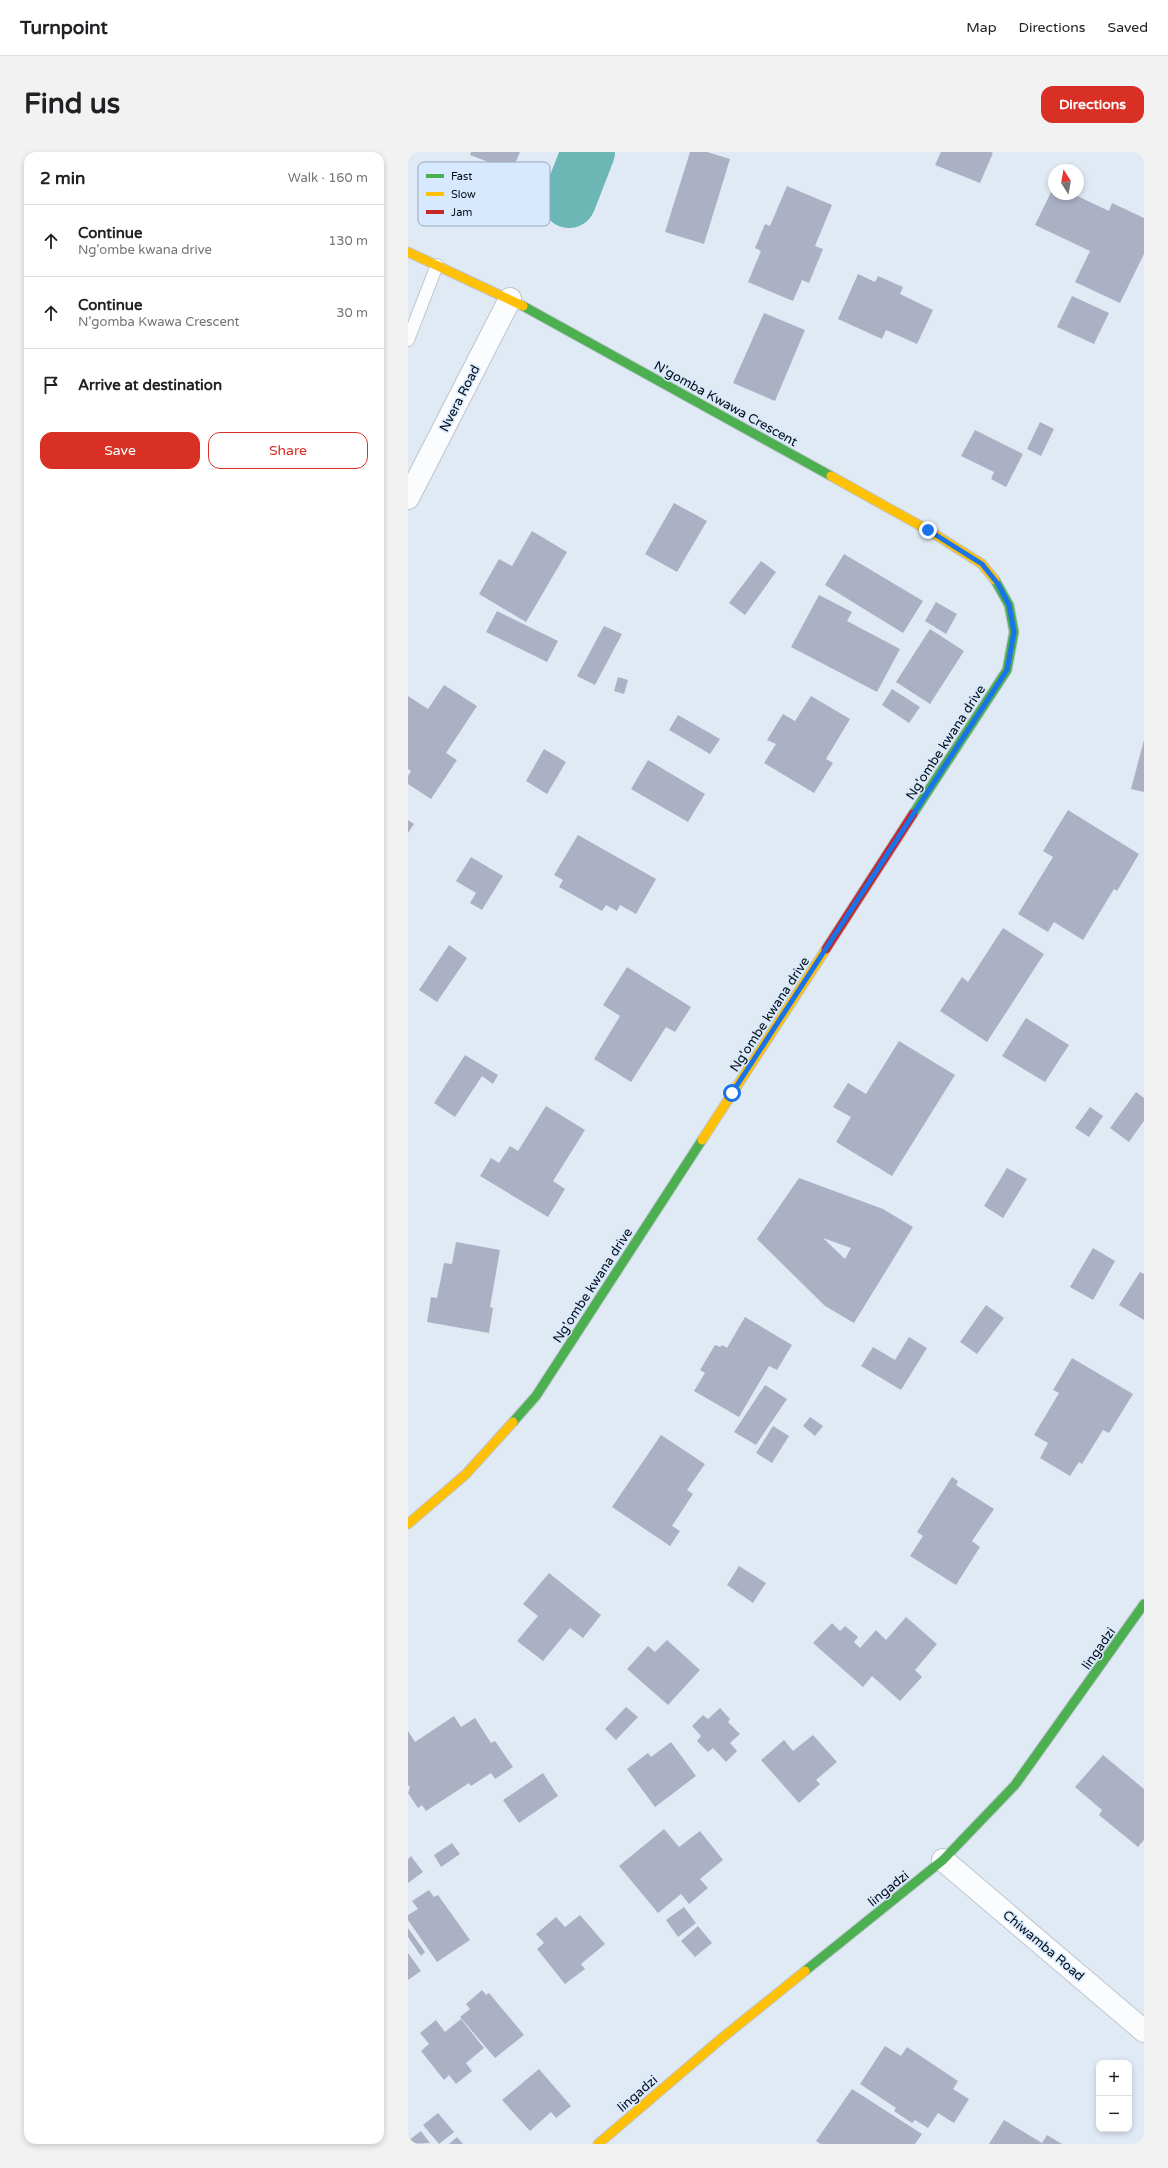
<!DOCTYPE html>
<html lang="en">
<head>
<meta charset="utf-8">
<style>
  :root { --surface:#fff; --page:#f2f2f2; --text:#202124; --muted:#757577; --line:#e0e0e0; --accent:#d93025 }
  body { margin:0; font-family:"Varela Round",sans-serif; background:var(--page); color:var(--text) }
  .controls { position:absolute; right:12px; bottom:12px; display:grid; overflow:hidden; border-radius:8px; box-shadow:0 2px 6px #0003 }
  .controls button { width:36px; height:36px; display:grid; place-items:center; padding:0; border:0; border-bottom:1px solid var(--line); background:var(--surface); color:var(--text); font:20px sans-serif }
  .compass { position:absolute; left:640px; top:12px; width:36px; height:36px; border-radius:50%; background:var(--surface); box-shadow:0 2px 6px #0003; rotate:349deg }
  .stop { position:absolute; width:12px; height:12px; margin:-9px; border:3px solid #1a73e8; border-radius:50%; background:#fff }
  .stop.end { background:#1a73e8; border-color:#fff; box-shadow:0 1px 4px #0008 }
  .list { margin:0; padding:0; list-style:none }
  h2 { display:flex; justify-content:space-between; align-items:center; height:52px; margin:0; padding:0 16px; font-size:17px }
  h2 small { font-size:13px; font-weight:400; color:var(--muted) }
  .list li { display:grid; grid-template-columns:26px 1fr auto; gap:12px; align-items:center; box-sizing:border-box; height:72px; padding:0 16px; border-top:1px solid var(--line) }
  .list b { display:block; font-size:15px; white-space:nowrap }
  .list p { margin:0; font-size:13px; white-space:nowrap; color:var(--muted) }
  .list em { font-size:13px; font-style:normal; color:var(--muted) }
  .actions { display:flex; gap:8px; padding:12px 16px }
  .actions a { flex:1; padding:9px 0; border:1px solid var(--accent); border-radius:12px; text-align:center; font-size:14px; color:var(--accent) }
  .actions .main { background:var(--accent); color:#fff }
  .icon { flex:none; width:22px; height:22px; fill:none; stroke:currentColor; stroke-width:2; stroke-linecap:round; stroke-linejoin:round }
  .map { position:relative; flex:none; width:736px; height:1992px; overflow:hidden; border-radius:12px }
  header { display:flex; align-items:center; gap:24px; box-sizing:border-box; height:56px; padding:0 20px; background:var(--surface); border-bottom:1px solid var(--line) }
  header strong { font-size:19px }
  nav { display:flex; gap:22px; margin-inline-start:auto; font-size:14px }
  .intro { display:flex; align-items:center; justify-content:space-between; box-sizing:border-box; height:96px; padding:0 24px }
  h1 { margin:0; font-size:28px }
  .button { padding:10px 18px; border-radius:12px; background:var(--accent); color:#fff; font-size:14px; font-weight:700 }
  main { display:flex; gap:24px; padding:0 24px }
  aside { flex:1; background:var(--surface); border-radius:12px; box-shadow:0 2px 6px #0003 }
  .map>svg:first-child { display:block }
</style>
</head>
<body>
<header>
<strong>Turnpoint</strong>
<nav><a>Map</a><a>Directions</a><a>Saved</a></nav>
</header>
<div class="intro"><h1>Find us</h1><a class="button">Directions</a></div>
<main>
<aside>
<h2>2 min<small>Walk · 160 m</small></h2>
<ul class="list">
<li><svg class="icon" aria-label="ahead" viewBox="0 0 24 24"><path d="M12 20V5M6 11l6-6 6 6"/></svg><div><b>Continue</b><p>Ng'ombe kwana drive</p></div><em>130 m</em></li>
<li><svg class="icon" aria-label="ahead" viewBox="0 0 24 24"><path d="M12 20V5M6 11l6-6 6 6"/></svg><div><b>Continue</b><p>N'gomba Kwawa Crescent</p></div><em>30 m</em></li>
<li><svg class="icon" aria-label="arrive" viewBox="0 0 24 24"><path d="M6 21V4h12l-3 4 3 4H6"/></svg><div><b>Arrive at destination</b></div></li>
</ul>
<div class="actions"><a class="main">Save</a><a>Share</a></div>
</aside>
<div class="map">
<svg width="736" height="1992" viewBox="0 0 736 1992">
  <rect width="100%" height="100%" fill="#e0eaf5"/>
  <g fill="none" stroke-linecap="round" stroke-linejoin="round">
    <path stroke="#6cb6b6" stroke-width="54" d="M161,49L180,0"/>
  </g>
  <path fill="#acb0c4" fill-rule="evenodd" d="M63,0H112L104,19L62,3Z
    M282,0H299L322,7L296,92L257,80Z
    M533,0H583L585,1L572,31L527,13Z
    M379,34L424,53L407,94L415,97L401,131L394,128L385,149L340,130L353,99L347,96L357,72L362,74Z
    M646,34V42H665L701,59L704,51L736,66V102L712,151L667,130L682,99L627,73Z
    M450,122L467,130L470,124L495,135L492,142L525,158L509,192L478,178L474,187L430,167Z
    M664,144L701,161L686,192L649,175Z
    M356,161L397,178L367,249L325,231Z
    M632,270L646,277L633,304L619,297Z
    M567,278L615,302L598,335L583,327L586,320L553,304Z
    M266,351L299,369L269,420L237,402Z
    M124,379L159,400L118,470L71,442L91,407L104,414Z
    M436,402L515,449L495,481L417,433Z
    M353,409L368,420L337,463L321,451Z
    M411,443L444,460L439,469L492,497L469,540L383,495Z
    M528,450L549,462L538,482L517,469Z
    M89,459L150,489L139,510L78,480Z
    M196,474L214,482L187,533L169,524Z
    M522,477L556,499L522,552L488,530Z
    M210,525L220,528L216,542L206,539Z
    M36,533L69,554L38,601L49,608L23,647L0,632V624L3,619L0,617V544L20,557Z
    M484,537L512,555L501,571L474,553Z
    M403,544L442,567L418,607L425,611L406,641L356,611L368,592L359,588L375,562L387,569Z
    M270,563L312,587L302,602L261,578Z
    M736,588V640L723,637Z
    M136,597L158,610L139,642L118,629Z
    M240,608L297,642L280,670L223,637Z
    M660,658L731,702L709,739L706,737L675,788L646,770L640,780L610,762L645,705L635,699Z
    M0,668L6,672L0,681Z
    M170,683L248,727L228,762L212,753L209,759L198,753L194,759L151,735L155,728L146,723Z
    M63,705L95,724L74,758L62,751L68,741L48,729Z
    M595,776L636,802L579,890L532,859L554,825L560,830Z
    M41,793L59,806L29,850L11,838Z
    M219,815L283,855L267,880L258,875L223,930L186,907L212,864L195,853Z
    M618,866L661,893L637,930L594,904Z
    M491,889L547,923L484,1024L428,990L443,965L425,955L440,931L458,942Z
    M57,903L90,923L85,932L74,924L47,965L26,951Z
    M728,940L736,946V969L721,990L702,976Z
    M138,954L177,978L145,1029L157,1037L140,1065L72,1024L83,1006L91,1011L102,994L110,999Z
    M682,955L695,964L681,985L667,976Z
    M599,1016L619,1027L595,1066L576,1054Z
    M391,1026L475,1057L505,1075L446,1171L417,1154L349,1087ZM415,1086L443,1096L437,1107Z
    M48,1090L92,1098L82,1155L85,1156L81,1181L19,1170L23,1145L29,1146L36,1111L44,1112Z
    M685,1096L707,1109L685,1148L662,1135Z
    M732,1120L736,1122V1168L711,1153Z
    M578,1153L596,1166L569,1202L552,1190Z
    M337,1165L384,1193L369,1218L361,1214L331,1265L286,1239L297,1221L292,1218L307,1193L312,1195L314,1193L319,1196Z
    M501,1185L519,1196L493,1238L453,1214L465,1195L487,1208Z
    M664,1206L725,1242L701,1281L695,1278L674,1312L671,1310L662,1324L632,1306L640,1291L626,1283L651,1241L645,1238Z
    M357,1233L379,1247L348,1293L326,1280Z
    M402,1265L415,1274L407,1284L395,1274Z
    M365,1274L381,1284L364,1311L348,1301Z
    M253,1283L297,1312L279,1338L285,1342L264,1374L272,1379L262,1394L204,1355Z
    M544,1325L550,1329L548,1333L586,1357L564,1389L572,1395L548,1433L502,1404L515,1384L509,1380Z
    M331,1414L358,1431L345,1451L319,1433Z
    M141,1421L193,1463L175,1486L162,1476L135,1509L109,1489L130,1464L115,1452Z
    M498,1465L529,1492L507,1518L514,1525L492,1549L464,1524L455,1535L405,1491L424,1471L432,1479L437,1474L450,1485L446,1490L452,1496L468,1478L478,1488Z
    M259,1488L292,1518L260,1553L219,1517L240,1494L247,1500Z
    M218,1555L230,1565L208,1588L197,1577Z
    M312,1556L322,1567L320,1570L332,1582L322,1591L329,1599L318,1610L305,1596L300,1600L289,1589L293,1584L284,1574L295,1563L300,1567Z
    M46,1564L53,1575L67,1566L83,1591L87,1589L105,1615L87,1627L83,1621L63,1634L61,1631L18,1659L14,1653L10,1656L0,1641L2,1635L0,1633V1579L7,1590Z
    M405,1583L429,1610L408,1628L412,1632L391,1651L353,1608L376,1588L385,1599Z
    M263,1590L288,1624L247,1655L219,1617L240,1601L243,1605Z
    M695,1603L736,1637V1688L730,1695L691,1663L694,1658L667,1635Z
    M135,1621L150,1644L111,1671L95,1648Z
    M256,1677L271,1695L292,1679L315,1708L292,1727L300,1736L281,1752L273,1742L250,1761L211,1714Z
    M44,1691L52,1702L33,1715L26,1703Z
    M3,1704L15,1720L0,1731V1707Z
    M21,1738L26,1745L30,1743L62,1788L29,1810L0,1768V1763L10,1757L4,1749Z
    M276,1755L288,1771L270,1785L258,1768Z
    M172,1763L197,1792L173,1812L177,1817L157,1832L129,1797L136,1791L128,1782L148,1765L157,1775Z
    M290,1774L304,1791L287,1805L273,1789Z
    M0,1776L17,1800L13,1804L0,1785Z
    M0,1801L13,1819L0,1828Z
    M74,1838L78,1843L81,1841L116,1883L87,1906L52,1865L62,1857L58,1852Z
    M53,1867L76,1896L58,1911L64,1919L48,1932L41,1923L36,1928L13,1899L21,1892L12,1881L28,1868L37,1880Z
    M477,1894L493,1904L499,1895L550,1929L545,1937L561,1947L546,1971L530,1961L520,1976L507,1968L504,1971L486,1959L488,1956L452,1932Z
    M131,1917L163,1954L148,1966L143,1960L122,1979L94,1948Z
    M444,1937L514,1982L507,1992H413L408,1989Z
    M30,1961L46,1980L31,1992L15,1973Z
    M596,1968L634,1991L639,1983L654,1992H581Z
    M13,1979L22,1991L1,1992L0,1989Z
    M49,1985L55,1992H41Z"/>
  <g fill="none" stroke-linecap="round" stroke-linejoin="round">
    <g stroke="#bdc6cf" stroke-width="14">
      <path id="lane" d="M0,188L29,113"/>
    </g>
    <g stroke="#bdc6cf" stroke-width="24">
      <path id="street" d="M0,346L102,147
        M535,1708L736,1879"/>
    </g>
    <g stroke="#bdc6cf" stroke-width="11">
      <path id="fast" d="M115,154L423,324
        M505,662L599,518L606,480L601,453L587,428
        M105,1270L128,1244L294,988
        M397,1819L535,1708L607,1633L736,1452"/>
    </g>
    <g stroke="#bdc6cf" stroke-width="11">
      <path id="slow" d="M0,100L115,154
        M423,324L520,378L574,412L587,428
        M294,988L418,797
        M0,1372L58,1322L105,1270
        M190,1992L314,1886L397,1819"/>
    </g>
    <g stroke="#bdc6cf" stroke-width="11">
      <path id="jam" d="M418,797L505,662"/>
    </g>
    <use href="#lane" stroke="#fafcfe" stroke-width="12"/>
    <use href="#street" stroke="#fafcfe" stroke-width="22"/>
    <use href="#fast" stroke="#4caf50" stroke-width="9"/>
    <use href="#slow" stroke="#ffc107" stroke-width="9"/>
    <use href="#jam" stroke="#c62828" stroke-width="9"/>
  </g>
  <g fill="none" stroke-linecap="round" stroke-linejoin="round">
    <path stroke="#1a73e8" stroke-width="5" d="M324,941L599,518L606,480L601,453L590,432L574,412L520,378"/>
  </g>
  <g text-anchor="middle" stroke-width="3" stroke-linejoin="round" paint-order="stroke">
    <g font-size="13" fill="#050c14" stroke="#d7e9fe">
      <text transform="translate(51 246) rotate(-63)" y="5">Nvera Road</text>
      <text transform="translate(318 251) rotate(29)" y="5">N'gomba Kwawa Crescent</text>
      <text transform="translate(537 590) rotate(-57)" y="5">Ng'ombe kwana drive</text>
      <text transform="translate(361 862) rotate(-57)" y="5">Ng'ombe kwana drive</text>
      <text transform="translate(184 1133) rotate(-57)" y="5">Ng'ombe kwana drive</text>
      <text transform="translate(690 1496) rotate(-55)" y="5">lingadzi</text>
      <text transform="translate(480 1736) rotate(-39)" y="5">lingadzi</text>
      <text transform="translate(636 1793) rotate(40)" y="5">Chiwamba Road</text>
      <text transform="translate(229 1941) rotate(-41)" y="5">lingadzi</text>
    </g>
  </g>
  <rect x="10" y="10" width="132" height="64" rx="6" fill="#d7e9fe" stroke="#98a7b8" stroke-width="1"/>
  <rect x="18" y="22" width="18" height="4" fill="#4caf50"/>
  <rect x="18" y="40" width="18" height="4" fill="#ffc107"/>
  <rect x="18" y="58" width="18" height="4" fill="#c62828"/>
  <g font-size="11" fill="#050c14">
    <text x="43" y="28">Fast</text>
    <text x="43" y="46">Slow</text>
    <text x="43" y="64">Jam</text>
  </g>
</svg>
<div class="controls">
<button>+</button>
<button>−</button>
</div>
<svg class="compass" viewBox="-18 -18 36 36"><path d="M0-13l5 13h-10z" fill="#e53935"/><path d="M0 13l5-13h-10z" fill="#757577"/></svg>
<div class="stop" style="left:324px;top:941px"></div>
<div class="stop end" style="left:520px;top:378px"></div>
</div>
</main>
</body>
</html>
